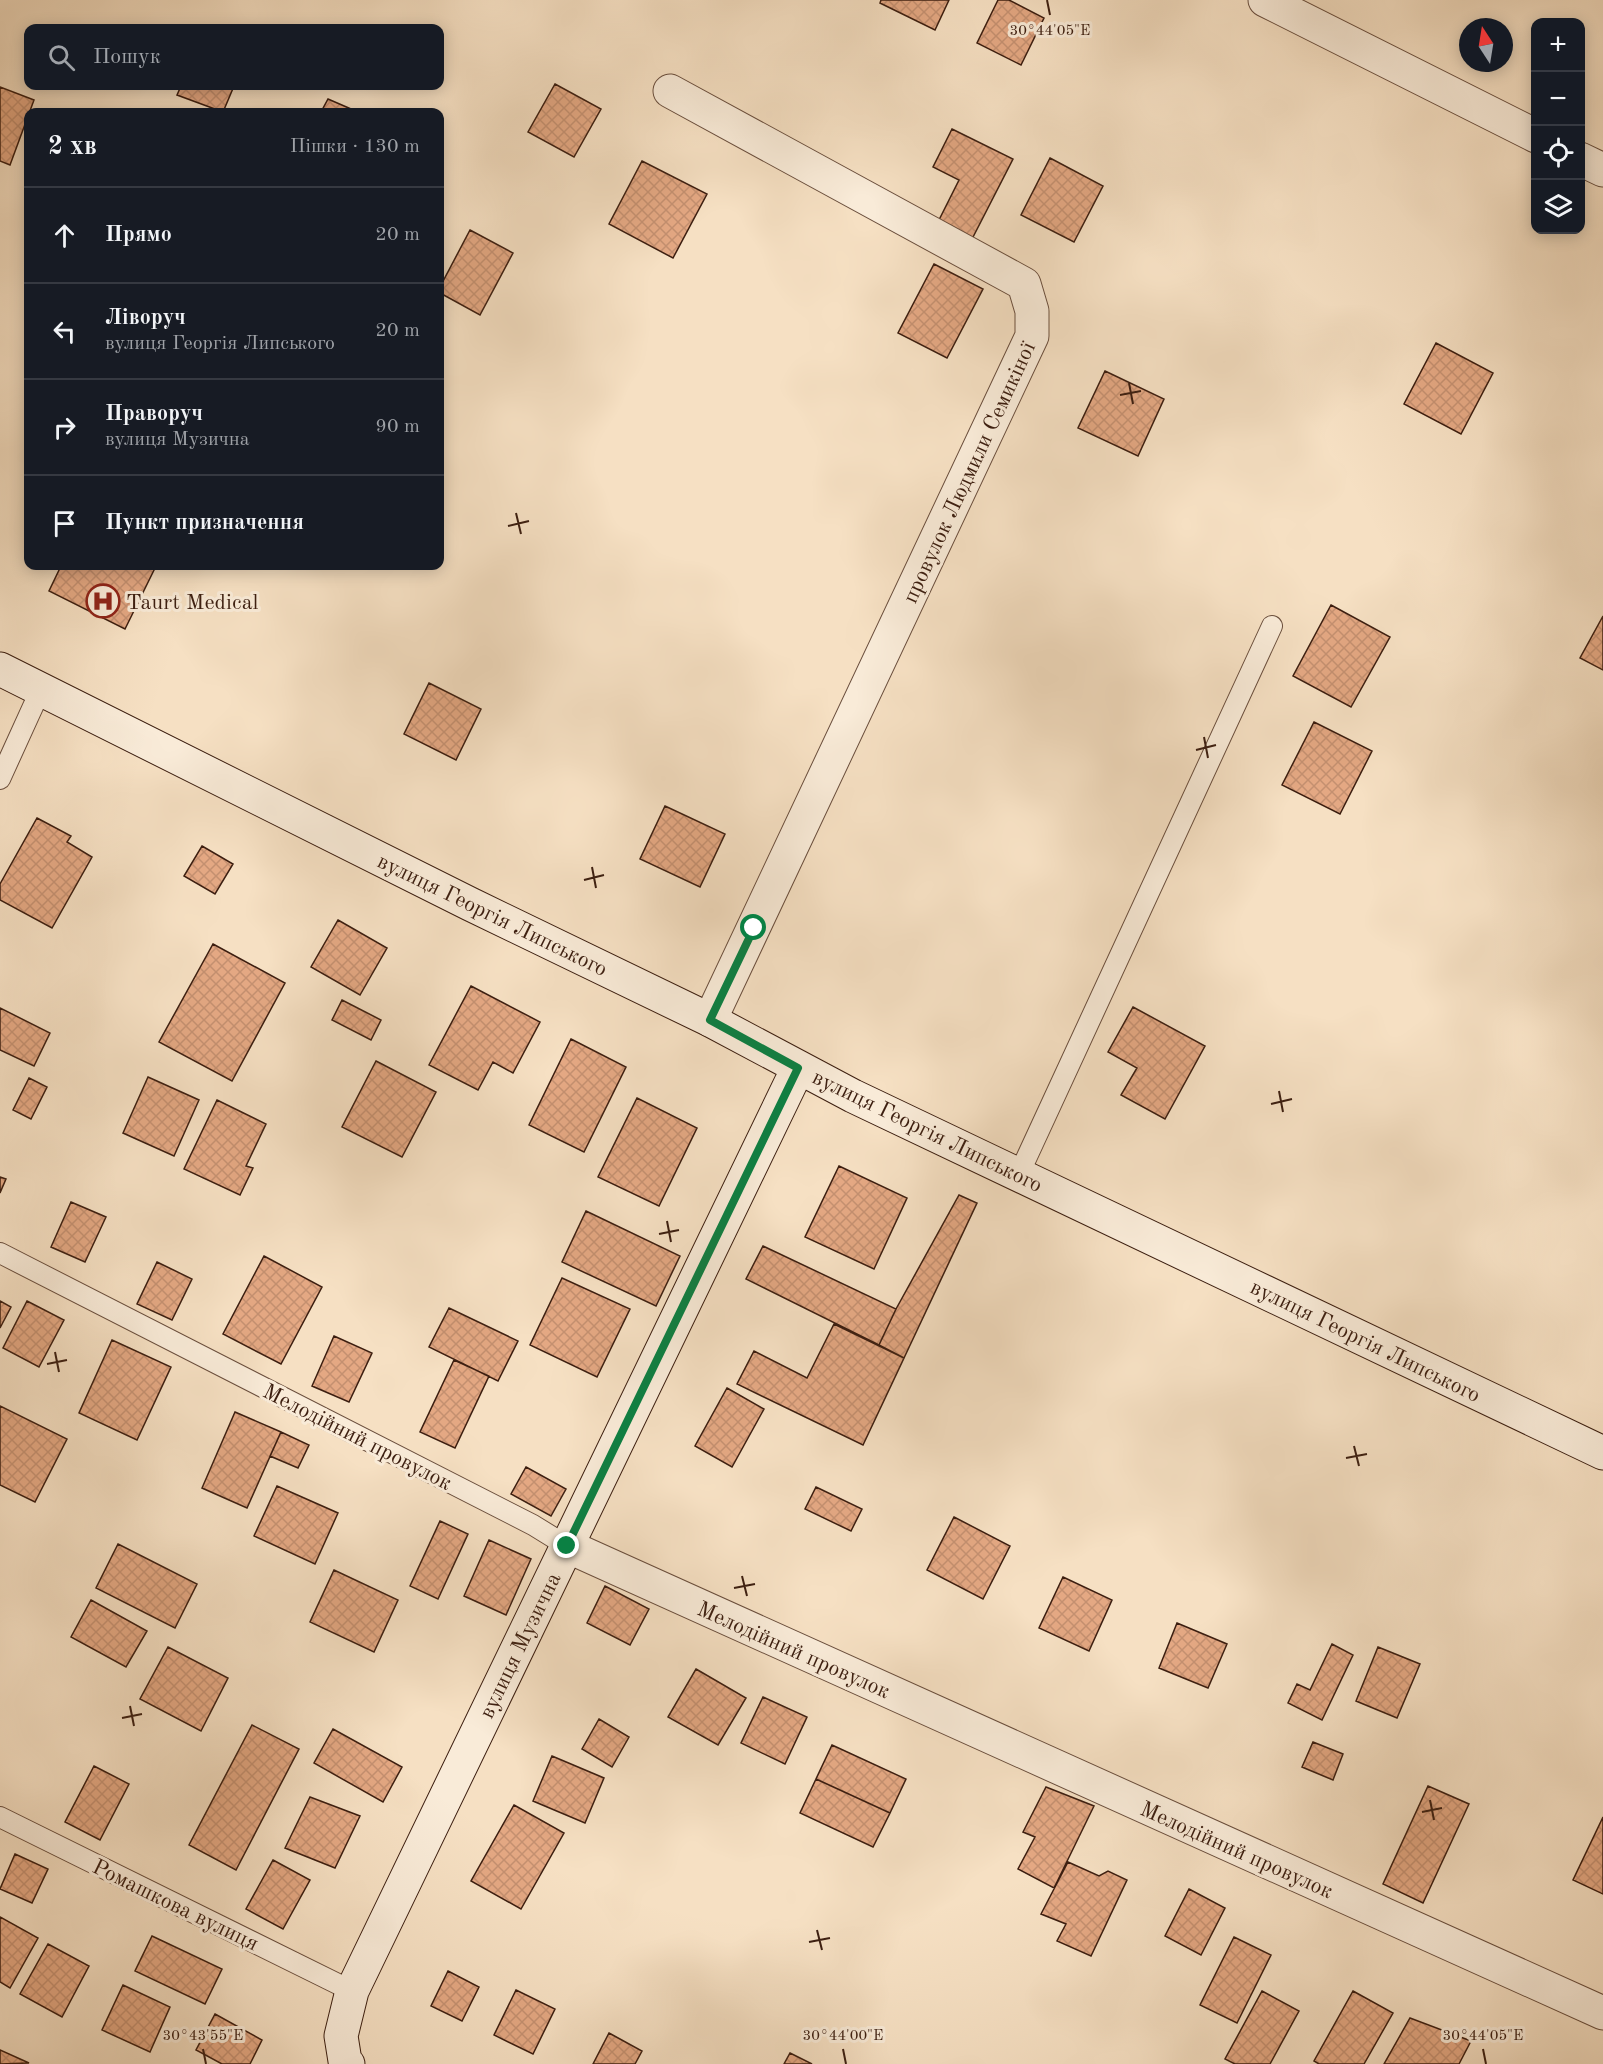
<!DOCTYPE html>
<html lang="uk">
<head>
<meta charset="utf-8">
<style>
  :root { --surface:#171b24; --page:#20242c; --text:#f1f3f6; --muted:#9ea1a6; --line:#363941 }
  body { margin:0; font-family:"Old Standard TT",serif; background:var(--page); color:var(--text) }
  .controls { position:absolute; right:18px; top:18px; display:grid; overflow:hidden; border-radius:12px; box-shadow:0 3px 15px #0003 }
  .controls button { width:54px; height:54px; display:grid; place-items:center; padding:0; border:0; border-bottom:2px solid var(--line); background:var(--surface); color:var(--text); font:30px sans-serif }
  .compass { position:absolute; left:1459px; top:18px; width:54px; height:54px; border-radius:50%; background:var(--surface); box-shadow:0 3px 15px #0003; rotate:348deg }
  .stop { position:absolute; width:18px; height:18px; margin:-14px; border:4px solid #0b8043; border-radius:50%; background:#fff }
  .stop.end { background:#0b8043; border-color:#fff; box-shadow:0 2px 6px #0008 }
  .list { margin:0; padding:0; list-style:none }
  h2 { display:flex; justify-content:space-between; align-items:center; height:78px; margin:0; padding:0 24px; font-size:26px }
  h2 small { font-size:20px; font-weight:400; color:var(--muted) }
  .list li { display:grid; grid-template-columns:39px 1fr auto; gap:18px; align-items:center; box-sizing:border-box; height:96px; padding:0 24px; border-top:2px solid var(--line) }
  .list b { display:block; font-size:22px; white-space:nowrap }
  .list p { margin:0; font-size:20px; white-space:nowrap; color:var(--muted) }
  .list em { font-size:20px; font-style:normal; color:var(--muted) }
  .icon { flex:none; width:33px; height:33px; fill:none; stroke:currentColor; stroke-width:2; stroke-linecap:round; stroke-linejoin:round }
  .map { position:relative; flex:none; width:1603px; height:2064px; overflow:hidden }
  .search { position:absolute; background:var(--surface); box-shadow:0 3px 15px #0003; left:24px; top:24px; width:420px; height:66px; display:flex; align-items:center; gap:15px; box-sizing:border-box; padding:0 21px; border-radius:12px; color:var(--muted); font-size:22px }
  .panel { position:absolute; background:var(--surface); box-shadow:0 3px 15px #0003; left:24px; top:108px; width:420px; height:462px; border-radius:12px }
  .map>svg:first-child { display:block }
</style>
</head>
<body>
<div class="map">
<svg width="1603" height="2064" viewBox="0 0 1603 2064">
  <defs>
    <pattern id="building-cross-hatch" width="8" height="8" patternUnits="userSpaceOnUse" patternTransform="scale(1.5)"><rect width="8" height="8" fill="#e4a883"/><path d="M0 0l8 8M0 8l8-8" fill="none" stroke="#c49070"/></pattern>
  </defs>
  <rect width="100%" height="100%" fill="#f6e0c3"/>
  <filter id="stains"><feTurbulence type="fractalNoise" baseFrequency=".00333" numOctaves="4"/><feColorMatrix values="0 0 0 0 .2 0 0 0 0 .09 0 0 0 0 .02 0 0 0 .5 -.17"/></filter>
  <radialGradient id="worn" r=".72"><stop offset=".6" stop-color="#630" stop-opacity="0"/><stop offset="1" stop-color="#630" stop-opacity=".3"/></radialGradient>
  <path fill="url(#building-cross-hatch)" stroke="#3c1e10" stroke-width="1.5" d="M881,0H949L935,30L880,3Z
    M998,0H1009L1044,18L1021,65L977,43Z
    M555,84L601,109L574,157L528,132Z
    M181,86H234L223,112L177,95Z
    M0,87L34,100L10,165L0,161Z
    M328,99L358,112H321Z
    M952,129L1013,159L972,239L938,222L959,180L933,167Z
    M1050,158L1103,186L1074,242L1021,215Z
    M642,161L707,194L673,258L609,224Z
    M470,230L513,253L480,315L440,293V287Z
    M934,264L983,289L947,358L898,333Z
    M1436,343L1493,373L1461,434L1404,404Z
    M1105,371L1164,399L1138,456L1078,428Z
    M61,566H156L125,629L49,591Z
    M1331,605L1390,637L1351,707L1293,676Z
    M1603,616V670L1580,658Z
    M429,683L481,709L456,760L404,734Z
    M1314,722L1372,751L1340,814L1282,785Z
    M665,806L725,834L700,887L640,859Z
    M37,818L71,836L67,842L92,857L52,928L0,900V884Z
    M202,846L233,864L215,894L184,876Z
    M338,920L387,948L360,995L311,967Z
    M213,944L285,983L232,1081L159,1042Z
    M471,986L540,1022L513,1073L493,1062L478,1090L429,1065Z
    M342,1000L381,1020L371,1040L332,1020Z
    M1133,1007L1205,1046L1165,1119L1121,1095L1137,1068L1108,1052Z
    M0,1008L50,1033L34,1066L0,1050Z
    M571,1039L626,1067L584,1152L529,1125Z
    M376,1061L436,1092L402,1157L342,1127Z
    M148,1077L199,1100L174,1156L123,1133Z
    M29,1078L47,1087L31,1119L13,1110Z
    M637,1098L697,1128L659,1206L598,1177Z
    M217,1100L266,1124L246,1166L253,1168L240,1195L184,1169Z
    M839,1166L907,1198L874,1269L805,1237Z
    M0,1177L6,1179L0,1193Z
    M959,1195L977,1203L904,1358L879,1345L896,1309Z
    M71,1202L106,1217L85,1262L51,1247Z
    M586,1211L680,1256L656,1306L562,1262Z
    M763,1246L896,1309L879,1345L746,1279Z
    M264,1256L322,1287L281,1364L223,1334Z
    M157,1262L192,1279L172,1320L137,1304Z
    M562,1278L630,1309L597,1377L530,1345Z
    M0,1301L11,1307L0,1328Z
    M27,1301L64,1320L39,1367L3,1348Z
    M449,1308L518,1341L498,1381L429,1347Z
    M834,1324L904,1358L863,1445L737,1384L754,1351L807,1378Z
    M334,1336L372,1353L349,1402L312,1386Z
    M112,1340L171,1367L137,1440L79,1413Z
    M454,1360L489,1376L455,1448L420,1432Z
    M727,1388L764,1409L732,1467L695,1446Z
    M0,1406L67,1439L35,1502L0,1485Z
    M235,1412L281,1432L247,1508L202,1488Z
    M281,1432L309,1445L298,1468L270,1456Z
    M526,1467L566,1489L551,1516L511,1494Z
    M277,1486L338,1513L315,1564L254,1536Z
    M816,1487L862,1509L851,1531L805,1509Z
    M954,1517L1010,1546L983,1599L927,1570Z
    M440,1521L468,1534L438,1599L410,1586Z
    M489,1540L531,1559L506,1615L464,1596Z
    M118,1544L197,1584L175,1628L96,1588Z
    M334,1570L398,1600L374,1652L310,1622Z
    M1063,1577L1112,1600L1089,1651L1039,1628Z
    M605,1586L649,1609L630,1645L587,1623Z
    M91,1600L147,1631L126,1667L71,1637Z
    M1177,1623L1227,1644L1208,1688L1159,1668Z
    M1332,1644L1353,1655L1322,1720L1288,1703L1297,1684L1310,1690Z
    M168,1647L228,1678L201,1731L140,1699Z
    M1378,1647L1420,1664L1397,1718L1356,1701Z
    M696,1669L746,1698L718,1745L668,1717Z
    M763,1697L807,1717L785,1764L741,1743Z
    M599,1719L629,1737L612,1767L582,1749Z
    M252,1725L299,1749L236,1870L189,1845Z
    M333,1729L402,1767L383,1802L314,1763Z
    M1313,1742L1343,1754L1333,1780L1302,1767Z
    M832,1745L906,1779L890,1813L816,1779Z
    M552,1756L604,1778L585,1823L533,1801Z
    M94,1766L129,1784L100,1840L65,1822Z
    M816,1779L890,1813L873,1847L800,1813Z
    M1428,1786L1469,1804L1423,1903L1383,1884Z
    M1046,1787L1094,1806L1054,1888L1018,1869L1035,1837L1023,1832Z
    M310,1797L360,1816L335,1868L285,1848Z
    M514,1805L564,1833L521,1909L471,1881Z
    M1603,1817V1894L1573,1880Z
    M15,1854L48,1869L32,1903L0,1889Z
    M273,1860L310,1880L283,1929L246,1909Z
    M1068,1862L1099,1876L1108,1871L1127,1880L1091,1956L1057,1941L1066,1924L1041,1914Z
    M1189,1889L1225,1908L1201,1955L1165,1936Z
    M0,1917L38,1938L10,1988L0,1982Z
    M152,1936L222,1969L205,2004L135,1971Z
    M1234,1937L1271,1955L1237,2023L1200,2005Z
    M48,1944L89,1966L62,2017L20,1994Z
    M448,1971L479,1987L462,2021L431,2006Z
    M123,1985L170,2007L150,2052L102,2030Z
    M516,1990L555,2009L533,2054L494,2035Z
    M1262,1991L1299,2011L1270,2064H1235L1225,2059Z
    M1353,1991L1393,2013L1364,2064H1319L1314,2061Z
    M215,2014L262,2040L250,2064H222L196,2050Z
    M1410,2018L1471,2041L1459,2064H1384Z
    M609,2033L642,2051L635,2064H593Z
    M0,2050L29,2063L0,2064Z
    M790,2053L812,2064H784Z"/>
  <g fill="none" stroke-linecap="round" stroke-linejoin="round">
    <g stroke="#6a4e3d" stroke-width="22">
      <path id="lane" d="M0,779L41,689
        M1019,1174L1272,626
        M0,1253L533,1525L567,1546
        M0,1817L352,1991"/>
    </g>
    <g stroke="#6a4e3d" stroke-width="35">
      <path id="street" d="M1265,0L1536,136
        M670,91L1024,284L1032,311V336L710,1020
        M1580,159L1603,170
        M567,1546L1603,2013"/>
    </g>
    <g stroke="#3c1e10" stroke-width="35">
      <path id="secondary" d="M0,669L470,904L710,1020L853,1096L1603,1453
        M348,2064L345,2061L341,2036L352,1991L798,1068"/>
    </g>
    <use href="#lane" stroke="#f9ebd8" stroke-width="20"/>
    <use href="#street" stroke="#f9ebd8" stroke-width="33"/>
    <use href="#secondary" stroke="#f9ebd8" stroke-width="33"/>
  </g>
  <g fill="none" stroke-linecap="round" stroke-linejoin="round">
    <path stroke="#0b8043" stroke-width="8" d="M567,1546L798,1068L710,1020L754,928"/>
  </g>
  <path fill="none" stroke="#3c1e10" stroke-width="2" d="M1047,0L1050,15M1129,383L1133,404M1120,395L1141,391M516,513L521,534M508,526L529,521M1204,737L1208,758M1196,750L1216,745M592,867L596,888M584,880L604,875M1279,1091L1283,1112M1271,1104L1292,1099M667,1221L671,1242M659,1234L679,1230M55,1352L59,1372M47,1364L67,1360M1354,1446L1359,1466M1346,1458L1367,1454M742,1576L747,1596M734,1588L755,1584M130,1706L134,1726M122,1718L142,1714M1430,1800L1434,1820M1422,1812L1442,1808M817,1930L822,1950M809,1942L830,1938M203,2049L206,2064M843,2049L846,2064M1483,2049L1486,2064"/>
  <defs>
    <g id="hospital-ring" transform="scale(1.725)"><circle r="9.5" fill="#f9ebd8" stroke="#8f2418" stroke-width="1.5"/><path d="M-5-5h3v3.5h4V-5h3V5h-3V1.5h-4V5h-3Z" fill="#8f2418"/></g>
  </defs>
  <g fill-rule="evenodd">
    <use href="#hospital-ring" x="103" y="601"/>
  </g>
  <g text-anchor="middle" stroke-width="6" stroke-linejoin="round" paint-order="stroke">
    <g font-size="22" fill="#3c1e10" stroke="#f9ebd8">
      <text transform="translate(968 472) rotate(-65)" y="8">провулок Людмили Семикіної</text>
      <text transform="translate(493 914) rotate(26)" y="8">вулиця Георгія Липського</text>
      <text transform="translate(928 1130) rotate(26)" y="8">вулиця Георгія Липського</text>
      <text transform="translate(1366 1340) rotate(26)" y="8">вулиця Георгія Липського</text>
      <text transform="translate(358 1436) rotate(27)" y="8">Мелодійний провулок</text>
      <text transform="translate(519 1645) rotate(-64)" y="8">вулиця Музична</text>
      <text transform="translate(794 1649) rotate(24)" y="8">Мелодійний провулок</text>
      <text transform="translate(1237 1849) rotate(24)" y="8">Мелодійний провулок</text>
      <text transform="translate(176 1904) rotate(26)" y="8">Ромашкова вулиця</text>
    </g>
    <g font-size="22" fill="#3c1e10" stroke="#f9ebd8" text-anchor="start">
      <text x="126" y="609">Taurt Medical</text>
    </g>
  </g>
  <g font-size="15" text-anchor="middle" fill="#3c1e10" stroke="#f9ebd8" stroke-width="6" stroke-linejoin="round" paint-order="stroke">
    <text x="1050" y="35">30°44'05"E</text>
    <text x="203" y="2040">30°43'55"E</text>
    <text x="843" y="2040">30°44'00"E</text>
    <text x="1483" y="2040">30°44'05"E</text>
  </g>
  <rect width="100%" height="100%" filter="url(#stains)"/>
  <rect width="100%" height="100%" fill="url(#worn)"/>
</svg>
<div class="controls">
<button>+</button>
<button>−</button>
<button><svg class="icon" aria-label="locate" viewBox="0 0 24 24"><circle cx="12" cy="12" r="6"/><path d="M12 2v4M12 18v4M2 12h4M18 12h4"/></svg></button>
<button><svg class="icon" aria-label="layers" viewBox="0 0 24 24"><path d="M12 4l9 5-9 5-9-5zM3 14l9 5 9-5"/></svg></button>
</div>
<svg class="compass" viewBox="-18 -18 36 36"><path d="M0-13l5 13h-10z" fill="#e53935"/><path d="M0 13l5-13h-10z" fill="#9ea1a6"/></svg>
<div class="stop" style="left:754px;top:928px"></div>
<div class="stop end" style="left:567px;top:1546px"></div>
<div class="search"><svg class="icon" aria-label="search" viewBox="0 0 24 24"><circle cx="10" cy="10" r="6"/><path d="M15 15l6 6"/></svg>Пошук</div>
<section class="panel">
<h2>2 хв<small>Пішки · 130 m</small></h2>
<ul class="list">
<li><svg class="icon" aria-label="ahead" viewBox="0 0 24 24"><path d="M12 20V5M6 11l6-6 6 6"/></svg><div><b>Прямо</b></div><em>20 m</em></li>
<li><svg class="icon" aria-label="left" viewBox="0 0 24 24"><path d="M17 20v-9H6M10 6l-5 5 5 5"/></svg><div><b>Ліворуч</b><p>вулиця Георгія Липського</p></div><em>20 m</em></li>
<li><svg class="icon" aria-label="right" viewBox="0 0 24 24"><path d="M7 20v-9h11M14 6l5 5-5 5"/></svg><div><b>Праворуч</b><p>вулиця Музична</p></div><em>90 m</em></li>
<li><svg class="icon" aria-label="arrive" viewBox="0 0 24 24"><path d="M6 21V4h12l-3 4 3 4H6"/></svg><div><b>Пункт призначення</b></div></li>
</ul>
</section>
</div>
</body>
</html>
